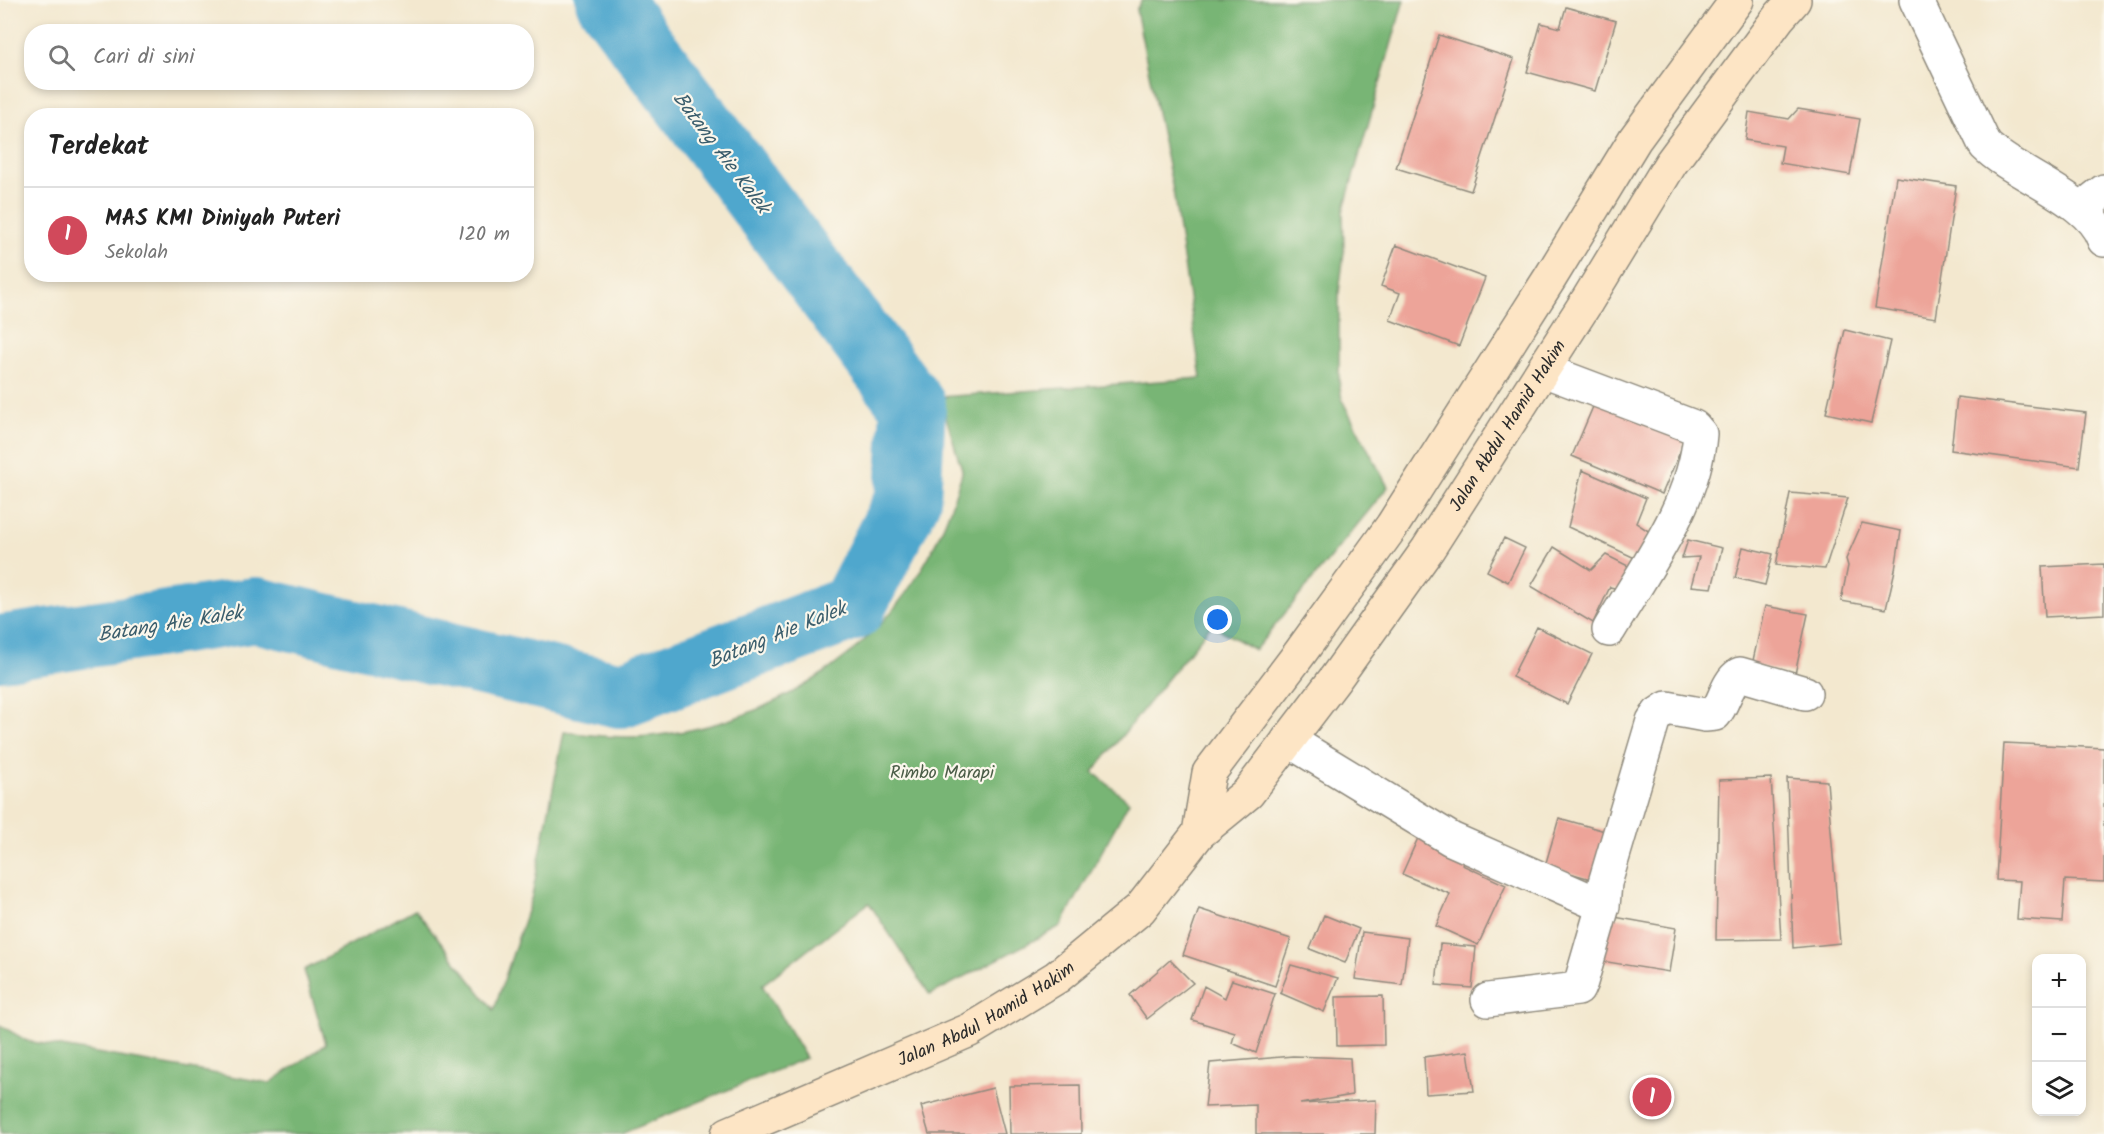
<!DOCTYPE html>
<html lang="id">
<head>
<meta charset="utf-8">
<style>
  :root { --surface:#fff; --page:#f6f6f6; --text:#222; --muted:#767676; --line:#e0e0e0; --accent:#d1495b }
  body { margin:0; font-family:Kalam,sans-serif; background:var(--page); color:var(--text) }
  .controls { position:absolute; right:18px; bottom:18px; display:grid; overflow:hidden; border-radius:12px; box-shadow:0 3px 9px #0003 }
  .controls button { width:54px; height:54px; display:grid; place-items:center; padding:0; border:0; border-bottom:2px solid var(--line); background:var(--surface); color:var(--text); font:30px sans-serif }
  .you { position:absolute; left:1218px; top:620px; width:21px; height:21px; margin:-15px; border:4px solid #fff; border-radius:50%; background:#1a73e8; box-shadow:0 0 0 9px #1a73e833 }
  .badge { display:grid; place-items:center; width:39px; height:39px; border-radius:50%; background:var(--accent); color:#fff; font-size:20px; font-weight:700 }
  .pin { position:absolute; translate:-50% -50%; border:3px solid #fff; box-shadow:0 2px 6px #0006 }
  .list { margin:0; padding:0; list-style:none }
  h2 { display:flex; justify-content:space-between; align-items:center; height:78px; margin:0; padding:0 24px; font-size:26px }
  h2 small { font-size:20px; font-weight:400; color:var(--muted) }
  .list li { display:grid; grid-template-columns:39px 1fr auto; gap:18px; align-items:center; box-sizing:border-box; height:96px; padding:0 24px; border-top:2px solid var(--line) }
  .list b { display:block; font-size:22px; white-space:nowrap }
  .list p { margin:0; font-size:20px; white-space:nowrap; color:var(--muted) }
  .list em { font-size:20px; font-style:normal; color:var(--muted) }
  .icon { flex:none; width:33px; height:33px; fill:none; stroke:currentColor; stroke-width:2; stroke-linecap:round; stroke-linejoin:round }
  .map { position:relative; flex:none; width:2104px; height:1134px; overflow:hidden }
  .search { position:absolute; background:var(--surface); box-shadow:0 3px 9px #0003; left:24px; top:24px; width:510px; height:66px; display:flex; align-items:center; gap:15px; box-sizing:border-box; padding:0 21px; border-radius:24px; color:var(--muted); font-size:22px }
  .panel { position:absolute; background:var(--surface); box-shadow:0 3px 9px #0003; left:24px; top:108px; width:510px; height:174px; border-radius:24px }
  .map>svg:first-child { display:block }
</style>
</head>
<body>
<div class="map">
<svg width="2104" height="1134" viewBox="0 0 2104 1134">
  <rect width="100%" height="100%" fill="#fbf7ec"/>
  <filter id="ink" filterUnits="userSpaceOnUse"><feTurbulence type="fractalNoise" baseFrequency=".0167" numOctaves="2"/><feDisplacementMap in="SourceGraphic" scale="12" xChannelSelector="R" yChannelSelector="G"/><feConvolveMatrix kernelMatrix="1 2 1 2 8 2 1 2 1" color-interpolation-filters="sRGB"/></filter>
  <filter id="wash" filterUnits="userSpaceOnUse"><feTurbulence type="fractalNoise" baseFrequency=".008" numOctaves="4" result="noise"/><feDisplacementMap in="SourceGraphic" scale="24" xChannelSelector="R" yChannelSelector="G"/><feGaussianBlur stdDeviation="1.35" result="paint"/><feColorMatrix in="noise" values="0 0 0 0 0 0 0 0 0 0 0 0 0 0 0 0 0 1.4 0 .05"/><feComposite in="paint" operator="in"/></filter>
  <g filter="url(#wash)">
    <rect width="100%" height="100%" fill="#f3e8cf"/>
    <path fill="#78b575" stroke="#527050" stroke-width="1.5" d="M1142,0H1404L1343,212L1344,252L1339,293V381L1342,400L1388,487L1255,650L1211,625L1093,772L1129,802L1061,926L930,995L869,903L762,985L806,1058L621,1134H0V1025L27,1041L270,1083L326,1044L304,970L415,909L494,1010L532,896L564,732C593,735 621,739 650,736C766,725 874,659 929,556C941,534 950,512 957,489C958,484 962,476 962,471C962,466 958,459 957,454C951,435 946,416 940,397L1201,378L1173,190L1136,10Z"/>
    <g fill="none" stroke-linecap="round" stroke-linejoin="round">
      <path stroke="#50a7cd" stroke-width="66" d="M0,648L256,610L620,695L852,608L908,499L913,406L608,0"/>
    </g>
    <g id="blocks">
      <path fill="#eda499" d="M1566,7L1616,21L1595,91L1527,72L1541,23L1560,28Z
        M1439,35L1514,59L1471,191L1396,168Z
        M1798,109L1860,119L1850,175L1780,163L1783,146L1745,140L1749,112L1789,119Z
        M1896,177L1956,186L1936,318L1875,308Z
        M1396,245L1485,278L1459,346L1390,320L1400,293L1381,286Z
        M1845,330L1890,341L1871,423L1826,413Z
        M1598,395L1688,433L1662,494L1572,456Z
        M1957,397L2086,413L2079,467L1951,450Z
        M1582,470L1646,498L1636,523L1650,532L1637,559L1568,527Z
        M1790,493L1848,498L1825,569L1776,565Z
        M1862,523L1901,531L1895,570L1886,609L1841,601L1848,566L1846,559Z
        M1504,538L1525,548L1508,582L1487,571Z
        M1688,540L1722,548L1712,588L1691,586L1699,557L1682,558Z
        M1554,547L1591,570L1606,555L1636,570L1622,590L1610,587L1593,623L1531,586Z
        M1743,547L1773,554L1765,585L1735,578Z
        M2104,564V614L2045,617L2042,567Z
        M1765,606L1808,614L1795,674L1752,665Z
        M1537,627L1592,654L1567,704L1512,677Z
        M2004,743L2104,748V882L2065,880L2062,922L2017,919L2020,881L1996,880Z
        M1771,778L1781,939L1716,940L1719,780Z
        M1787,778L1827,781L1840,943L1793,948Z
        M1559,818L1619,835L1605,883L1545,866Z
        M1418,838L1465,859L1462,865L1506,885L1478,945L1436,926L1450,894L1402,874Z
        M1199,909L1291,939L1275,986L1183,955Z
        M1324,915L1359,929L1345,963L1310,949Z
        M1609,916L1676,928L1669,972L1601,961Z
        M1362,932L1408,938L1402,985L1355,979Z
        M1440,944L1476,947L1472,988L1436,985Z
        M1170,960L1193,983L1147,1019L1130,995Z
        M1291,965L1338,978L1324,1012L1280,993Z
        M1232,980L1275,994L1256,1053L1232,1043L1235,1033L1192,1020L1204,986L1225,998Z
        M1383,996L1384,1045L1337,1046L1336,997Z
        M1468,1051L1474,1091L1426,1094L1424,1057Z
        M1293,1056L1350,1058L1352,1095L1300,1104L1376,1100L1375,1134H1256V1105L1205,1107L1210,1063Z
        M1080,1085L1081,1134H1010L1009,1086Z
        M993,1088L1005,1134H929L921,1106Z"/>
    </g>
  </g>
  <g filter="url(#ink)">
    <use href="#blocks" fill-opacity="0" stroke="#8f8a7d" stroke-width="1.5"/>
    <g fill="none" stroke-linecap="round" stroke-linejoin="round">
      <g stroke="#8f8a7d" stroke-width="36">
        <path id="minor" d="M1916,0L1985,145C2016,176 2090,198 2104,240
          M2082,208L2104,191
          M1543,370L1694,427L1700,434C1695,503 1643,572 1609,630
          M1288,740L1451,839L1603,906
          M1488,1000L1578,989L1581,982L1603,906L1605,883L1653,721L1658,714L1667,708L1705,715L1715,714C1725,702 1726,683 1740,674L1805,693"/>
      </g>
      <g stroke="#8f8a7d" stroke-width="36">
        <g id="secondary">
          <path d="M1199,833L1209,773L1300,653L1392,526L1550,278L1635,139L1737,0"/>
          <path id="s1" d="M728,1134L970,1030L1057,977L1140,909L1199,833L1248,793L1335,679L1428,549L1587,301L1671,163L1779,17L1794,0"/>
        </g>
      </g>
      <use href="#minor" stroke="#fff" stroke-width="33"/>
      <use href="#secondary" stroke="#fde5c5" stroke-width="33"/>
    </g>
  </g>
  <g text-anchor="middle" stroke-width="4.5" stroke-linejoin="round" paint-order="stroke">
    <g font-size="18" fill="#2b2b2b" stroke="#fbf7ec">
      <text dy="6" stroke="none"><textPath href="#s1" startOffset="1082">Jalan Abdul Hamid Hakim</textPath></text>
      <text dy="6" stroke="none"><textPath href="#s1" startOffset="285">Jalan Abdul Hamid Hakim</textPath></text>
    </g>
    <g font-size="18" fill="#4b5d47" stroke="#fbf7ec">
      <text x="942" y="778">Rimbo Marapi</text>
    </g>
    <g font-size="20" font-style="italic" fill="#3a5d6c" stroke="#fbf7ec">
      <text transform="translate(722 152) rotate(53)" y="7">Batang Aie Kalek</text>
      <text transform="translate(170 623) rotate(-9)" y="7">Batang Aie Kalek</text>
      <text transform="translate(777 634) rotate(-22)" y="7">Batang Aie Kalek</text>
    </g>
  </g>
</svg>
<div class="controls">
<button>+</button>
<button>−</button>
<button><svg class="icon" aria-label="layers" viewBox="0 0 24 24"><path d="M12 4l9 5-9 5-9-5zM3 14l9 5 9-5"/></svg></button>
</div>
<div class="you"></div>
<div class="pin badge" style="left:1652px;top:1097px">1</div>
<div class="search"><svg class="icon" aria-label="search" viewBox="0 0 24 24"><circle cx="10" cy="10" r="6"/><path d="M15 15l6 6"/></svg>Cari di sini</div>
<section class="panel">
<h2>Terdekat<small></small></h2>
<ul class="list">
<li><span class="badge">1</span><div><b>MAS KMI Diniyah Puteri</b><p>Sekolah</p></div><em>120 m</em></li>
</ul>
</section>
</div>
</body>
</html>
